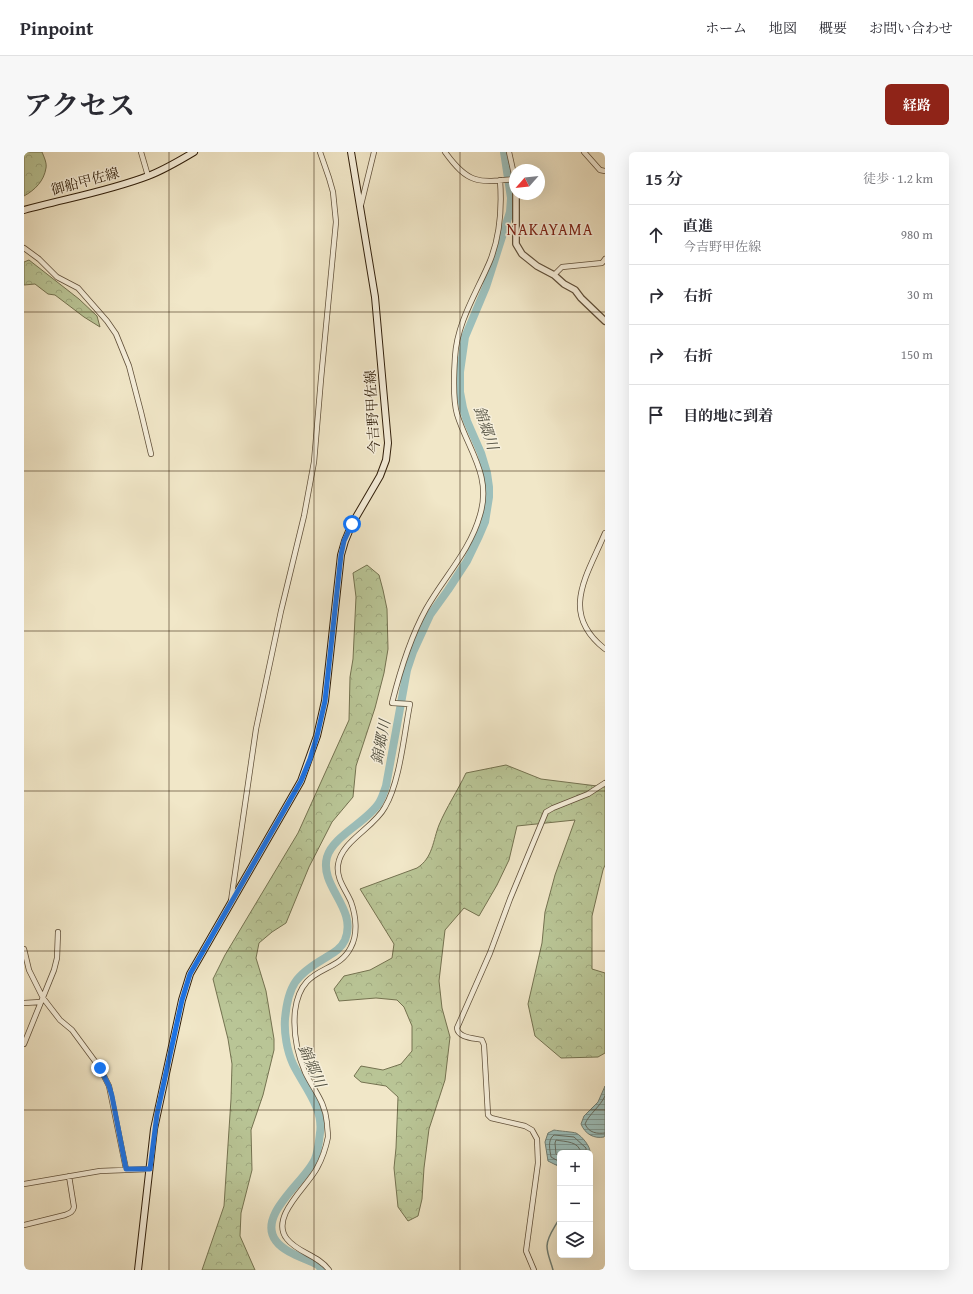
<!DOCTYPE html>
<html lang="ja">
<head>
<meta charset="utf-8">
<style>
  :root { --surface:#fff; --page:#f7f7f7; --text:#2b2b33; --muted:#7c7c81; --line:#e1e1e2; --accent:#8f2418 }
  body { margin:0; font-family:"Gentium Book Plus","Noto Serif JP",serif; background:var(--page); color:var(--text) }
  .controls { position:absolute; right:12px; bottom:12px; display:grid; overflow:hidden; border-radius:6px; box-shadow:0 4px 16px #0002 }
  .controls button { width:36px; height:36px; display:grid; place-items:center; padding:0; border:0; border-bottom:1px solid var(--line); background:var(--surface); color:var(--text); font:20px sans-serif }
  .compass { position:absolute; left:485px; top:12px; width:36px; height:36px; border-radius:50%; background:var(--surface); box-shadow:0 4px 16px #0002; rotate:243deg }
  .stop { position:absolute; width:12px; height:12px; margin:-9px; border:3px solid #1a73e8; border-radius:50%; background:#fff }
  .stop.end { background:#1a73e8; border-color:#fff; box-shadow:0 1px 4px #0008 }
  .list { margin:0; padding:0; list-style:none }
  h2 { display:flex; justify-content:space-between; align-items:center; height:52px; margin:0; padding:0 16px; font-size:17px }
  h2 small { font-size:13px; font-weight:400; color:var(--muted) }
  .list li { display:grid; grid-template-columns:26px 1fr auto; gap:12px; align-items:center; box-sizing:border-box; height:60px; padding:0 16px; border-top:1px solid var(--line) }
  .list b { display:block; font-size:15px; white-space:nowrap }
  .list p { margin:0; font-size:13px; white-space:nowrap; color:var(--muted) }
  .list em { font-size:13px; font-style:normal; color:var(--muted) }
  .icon { flex:none; width:22px; height:22px; fill:none; stroke:currentColor; stroke-width:2; stroke-linecap:round; stroke-linejoin:round }
  .map { position:relative; flex:none; width:581px; height:1118px; overflow:hidden; border-radius:6px }
  header { display:flex; align-items:center; gap:24px; box-sizing:border-box; height:56px; padding:0 20px; background:var(--surface); border-bottom:1px solid var(--line) }
  header strong { font-size:19px }
  nav { display:flex; gap:22px; margin-inline-start:auto; font-size:14px }
  .intro { display:flex; align-items:center; justify-content:space-between; box-sizing:border-box; height:96px; padding:0 24px }
  h1 { margin:0; font-size:28px }
  .button { padding:10px 18px; border-radius:6px; background:var(--accent); color:#fff; font-size:14px; font-weight:700 }
  main { display:flex; gap:24px; padding:0 24px }
  aside { flex:1; background:var(--surface); border-radius:6px; box-shadow:0 4px 16px #0002 }
  .map>svg:first-child { display:block }
</style>
</head>
<body>
<header>
<strong>Pinpoint</strong>
<nav><a>ホーム</a><a>地図</a><a>概要</a><a>お問い合わせ</a></nav>
</header>
<div class="intro"><h1>アクセス</h1><a class="button">経路</a></div>
<main>
<div class="map">
<svg width="581" height="1118" viewBox="0 0 581 1118">
  <defs>
    <pattern id="forest-crowns" width="20" height="18" patternUnits="userSpaceOnUse"><rect width="20" height="18" fill="#b9c596"/><path d="M2 6a3 3 0 1 1 6 0M12 15a3 3 0 1 1 6 0" fill="none" stroke="#9fa980"/></pattern>
    <pattern id="water-rules" width="6" height="5" patternUnits="userSpaceOnUse"><rect width="6" height="5" fill="#9cbfbb"/><path d="M0 2.5h6" fill="none" stroke="#809b96"/></pattern>
  </defs>
  <rect width="100%" height="100%" fill="#f1e7c8"/>
  <filter id="stains"><feTurbulence type="fractalNoise" baseFrequency=".005" numOctaves="4"/><feColorMatrix values="0 0 0 0 .2 0 0 0 0 .09 0 0 0 0 .02 0 0 0 .5 -.17"/></filter>
  <radialGradient id="worn" r=".72"><stop offset=".6" stop-color="#630" stop-opacity="0"/><stop offset="1" stop-color="#630" stop-opacity=".3"/></radialGradient>
  <path fill="url(#forest-crowns)" stroke="#747250" d="M0,0H18C20,5 23,11 22,16C20,29 11,38 0,44Z
    M5,108L55,147L73,164L76,175L60,165L31,143L24,142L11,132L0,133V110Z
    M343,413L355,423L359,438L363,457L364,497L360,521L351,556L332,614L329,645L308,670L285,715L262,771L248,780L235,791L232,806L242,839L250,887V898L239,943L227,978L228,1018L217,1061L216,1084L231,1118H178L200,1054L207,947L208,912L204,887L189,827L201,803L274,681L325,568L326,525L329,507L332,445L329,421Z
    M482,613L517,627L581,635V713L579,718L568,764V817L581,821V901L574,905L537,906L511,884L504,852L518,791L521,760L531,723L551,668L493,674L485,708L473,733L455,764L440,756L421,778L415,829L418,856L426,885L421,928L405,977L400,1016L398,1047L394,1064L384,1069L374,1055L370,1016L372,996L374,945L362,934L337,930L330,924L337,914L359,918L377,912L388,899V874L380,855L373,848L352,846L315,849L310,837L320,824L346,818L368,806L370,792L336,737L393,716C409,706 409,688 415,673C422,656 434,638 442,621Z"/>
  <path fill="url(#water-rules)" stroke="#717f74" d="M581,934V983L580,985C570,987 561,982 557,972L560,964L574,950Z
    M530,978C535,979 549,980 552,981C558,984 567,995 566,1001H536V1015L524,1009L521,990L524,981Z"/>
  <g fill="none" stroke-linecap="round" stroke-linejoin="round">
    <path stroke="#666e62" stroke-width="1" d="M581,944C576,955 565,962 561,972C565,981 573,982 581,981
      M536,1005L532,1002L531,991L532,988C542,990 555,989 557,1001
      M536,1010L527,1005C526,998 523,988 530,983L550,985L562,996V1001"/>
    <path stroke="#717f74" stroke-width="1.5" d="M529,1118C527,1110 523,1102 523,1094C523,1084 532,1074 536,1065"/>
    <path stroke="#9cbfbb" stroke-width="8" d="M298,1118L294,1113C281,1106 261,1101 252,1089C232,1063 282,1029 291,1007C294,1000 295,989 296,981C300,956 279,933 269,912C263,899 260,881 261,867C264,833 272,823 301,806C309,801 317,797 321,788C334,756 295,735 303,705C309,684 343,670 355,651C358,646 360,640 362,634L383,518L389,500L406,463L424,438L443,409L455,384L461,370L465,345V335L463,321L457,301L443,269L439,256L436,240V220L441,185L462,135L486,60L487,46L480,0"/>
    <g stroke="#60503a" stroke-width="6">
      <path id="minor" d="M117,0L124,24
        M421,0C444,32 454,31 491,27L485,0
        M560,0L576,18L581,19
        M337,53L350,0
        M0,96L15,107L33,125L54,136L83,169L92,182L105,214L117,260L127,302
        M530,123L538,115L578,111L581,107
        M581,381C563,424 535,461 581,497
        M207,749L232,577L257,459L280,364L290,310L297,227L312,70L309,40L305,26L296,0
        M0,797L5,818L19,846L36,868L48,878L76,916L85,934L102,1017
        M0,851L17,850
        M0,892L30,818L33,806L34,780
        M0,1032L76,1019L126,1017
        M0,1073L41,1063C46,1061 49,1060 50,1055L45,1024
        M305,1118C294,1103 274,1101 263,1087C245,1065 284,1034 293,1016C298,1007 302,995 304,985C304,980 303,976 303,971C301,949 290,939 281,920C273,901 269,880 271,859C277,811 313,824 327,795C334,782 332,764 327,750C322,738 312,727 314,713C317,689 350,676 361,655C376,630 380,582 386,552L368,551C376,519 386,486 402,457C420,425 446,399 456,363C468,323 444,298 433,262C429,248 430,220 431,205C433,170 453,140 466,109C476,84 478,55 476,28
        M510,1118L502,1099L514,1011L513,987L508,978L501,974L467,966L464,963L460,893L458,888C450,886 434,886 433,876L466,801L486,747L522,660L529,656L564,642L581,631"/>
    </g>
    <g stroke="#60503a" stroke-width="8">
      <path id="tertiary" d="M491,27V29
        M492,42V92L498,102L513,114L530,123L540,132L551,138L557,146L581,169"/>
    </g>
    <g stroke="#301e0a" stroke-width="8">
      <path id="secondary" d="M0,58C40,47 85,39 124,24C140,18 155,9 170,0
        M114,1118L130,977L158,848L166,822L277,629L293,584L301,549L317,403L321,389L328,372L356,324L362,308L364,291L351,145L327,0"/>
    </g>
    <use href="#minor" stroke="#f6efdb" stroke-width="4.5"/>
    <use href="#tertiary" stroke="#f6efdb" stroke-width="5.5"/>
    <use href="#secondary" stroke="#f6efdb" stroke-width="6"/>
  </g>
  <g fill="none" stroke-linecap="round" stroke-linejoin="round">
    <path stroke="#1a73e8" stroke-width="5" d="M76,916L85,934L88,944L102,1017H126L133,962L158,848L166,822L277,629L286,607L293,584L301,549L317,403L320,389L328,372"/>
  </g>
  <path fill="none" stroke="#301e0a" stroke-width="1" stroke-opacity="0.55" d="M145,0V1118M290,0V1118M436,0V1118M0,160H581M0,319H581M0,479H581M0,639H581M0,799H581M0,958H581"/>
  <g text-anchor="middle" stroke-width="3" stroke-linejoin="round" paint-order="stroke">
    <g font-size="14" fill="#301e0a" stroke="#f6efdb">
      <text transform="translate(61 29) rotate(-15)" y="5">御船甲佐線</text>
      <text transform="translate(348 260) rotate(-93)" y="5">今吉野甲佐線</text>
    </g>
    <g font-size="15" font-style="italic" fill="#504e3f" stroke="#f6efdb">
      <text transform="translate(462 276) rotate(71)" y="5">錦郷川</text>
      <text transform="translate(357 590) rotate(-79)" y="5">錦郷川</text>
      <text transform="translate(288 914) rotate(66)" y="5">錦郷川</text>
    </g>
    <g font-size="16" letter-spacing="1" fill="#7a1f14" stroke="#f6efdb">
      <text x="526" y="83">NAKAYAMA</text>
    </g>
  </g>
  <rect width="100%" height="100%" filter="url(#stains)"/>
  <rect width="100%" height="100%" fill="url(#worn)"/>
</svg>
<div class="controls">
<button>+</button>
<button>−</button>
<button><svg class="icon" aria-label="layers" viewBox="0 0 24 24"><path d="M12 4l9 5-9 5-9-5zM3 14l9 5 9-5"/></svg></button>
</div>
<svg class="compass" viewBox="-18 -18 36 36"><path d="M0-13l5 13h-10z" fill="#e53935"/><path d="M0 13l5-13h-10z" fill="#7c7c81"/></svg>
<div class="stop" style="left:328px;top:372px"></div>
<div class="stop end" style="left:76px;top:916px"></div>
</div>
<aside>
<h2>15 分<small>徒歩 · 1.2 km</small></h2>
<ul class="list">
<li><svg class="icon" aria-label="ahead" viewBox="0 0 24 24"><path d="M12 20V5M6 11l6-6 6 6"/></svg><div><b>直進</b><p>今吉野甲佐線</p></div><em>980 m</em></li>
<li><svg class="icon" aria-label="right" viewBox="0 0 24 24"><path d="M7 20v-9h11M14 6l5 5-5 5"/></svg><div><b>右折</b></div><em>30 m</em></li>
<li><svg class="icon" aria-label="right" viewBox="0 0 24 24"><path d="M7 20v-9h11M14 6l5 5-5 5"/></svg><div><b>右折</b></div><em>150 m</em></li>
<li><svg class="icon" aria-label="arrive" viewBox="0 0 24 24"><path d="M6 21V4h12l-3 4 3 4H6"/></svg><div><b>目的地に到着</b></div></li>
</ul>
</aside>
</main>
</body>
</html>
